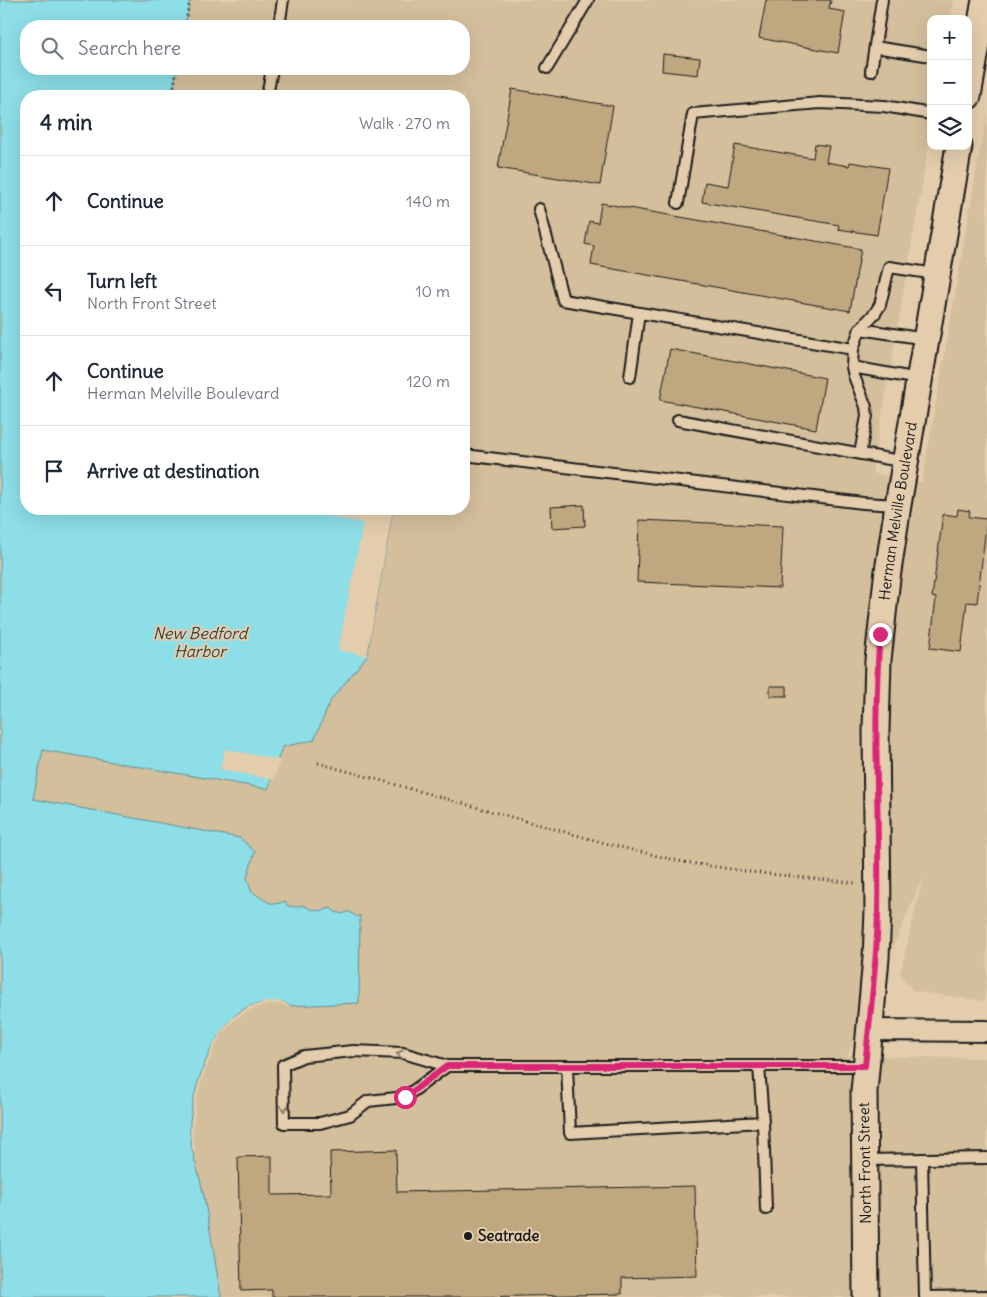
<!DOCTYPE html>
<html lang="en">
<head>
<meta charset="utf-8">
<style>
  :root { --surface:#fff; --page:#f2f2f3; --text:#1f2937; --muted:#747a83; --line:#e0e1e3 }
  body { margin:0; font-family:Delius,sans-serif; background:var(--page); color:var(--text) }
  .controls { position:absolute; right:15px; top:15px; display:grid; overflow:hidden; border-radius:10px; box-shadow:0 5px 20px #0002 }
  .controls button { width:45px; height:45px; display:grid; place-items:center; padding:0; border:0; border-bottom:1px solid var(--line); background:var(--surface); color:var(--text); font:25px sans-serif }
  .stop { position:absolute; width:15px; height:15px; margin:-11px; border:4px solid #db2777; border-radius:50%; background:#fff }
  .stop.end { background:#db2777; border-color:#fff; box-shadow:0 1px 5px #0008 }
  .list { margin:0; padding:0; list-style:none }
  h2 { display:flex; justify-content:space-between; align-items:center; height:65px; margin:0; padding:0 20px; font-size:21px }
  h2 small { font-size:16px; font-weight:400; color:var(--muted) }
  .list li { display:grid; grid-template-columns:32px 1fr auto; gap:15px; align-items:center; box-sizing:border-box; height:90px; padding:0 20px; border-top:1px solid var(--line) }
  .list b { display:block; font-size:19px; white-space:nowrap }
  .list p { margin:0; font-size:16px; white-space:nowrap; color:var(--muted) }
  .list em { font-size:16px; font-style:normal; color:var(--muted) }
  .icon { flex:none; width:28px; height:28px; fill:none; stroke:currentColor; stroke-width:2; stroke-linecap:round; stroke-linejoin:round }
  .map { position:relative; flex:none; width:987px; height:1297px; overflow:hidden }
  .search { position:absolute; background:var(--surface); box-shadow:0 5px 20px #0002; left:20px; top:20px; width:450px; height:55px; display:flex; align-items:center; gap:12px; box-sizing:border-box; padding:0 18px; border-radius:20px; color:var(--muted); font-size:19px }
  .panel { position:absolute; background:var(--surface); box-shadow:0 5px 20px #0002; left:20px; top:90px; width:450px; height:425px; border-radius:20px }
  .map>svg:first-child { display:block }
</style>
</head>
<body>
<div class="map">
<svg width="987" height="1297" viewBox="0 0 987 1297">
  <rect width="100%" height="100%" fill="#e3cdad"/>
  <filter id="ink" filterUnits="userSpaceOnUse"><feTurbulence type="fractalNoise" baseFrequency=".02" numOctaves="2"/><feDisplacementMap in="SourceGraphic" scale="10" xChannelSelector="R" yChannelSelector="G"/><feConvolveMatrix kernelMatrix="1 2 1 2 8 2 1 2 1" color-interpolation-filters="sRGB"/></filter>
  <g filter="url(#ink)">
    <path fill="#d4bf9c" d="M190,0H954L950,19H931V133L872,473L922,482L987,111V974L984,1001L913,991L900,974L923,877L847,1056L987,1058V1297H221L202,1191L190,1135L199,1082L222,1030L357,917L335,912L309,909L303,905L296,907L268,903L251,891L247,877L255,852L32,799L43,750L268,789L282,747L314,740L331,700L367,656L393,509H464V96H172L177,69H464V26H185Z"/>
    <path fill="#8ddee7" stroke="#609096" d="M0,0H190L185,26H26V69H177L172,96H26V509H393L367,656L331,700L314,740L282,747L268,789L43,750L33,799L240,838L255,852L247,877L251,891C264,899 270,908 285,901L288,906L296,907L303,905C312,911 321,912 331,908L335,912L344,914L348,911L357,917L360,915L359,1003L290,1006L284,1002C273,1003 260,1003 250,1006C213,1020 187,1099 190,1136C192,1155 199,1173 203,1192C210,1227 215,1262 221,1297H0Z"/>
    <path fill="#e3cdad" d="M294,509H393L367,656L338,650L363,523Z
      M225,749L280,760L274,780L220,769Z
      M272,1001L284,1002L290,1006V1008L283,1004H272L251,1009L234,1020L224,1031L215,1046L201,1082L196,1100L192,1135L196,1152H193L190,1135L194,1100L199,1082L213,1045L222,1030L232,1018L250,1006Z"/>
    <path fill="#bfa77f" stroke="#1c1c1c" d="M766,0H831L829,9L845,12L838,53L759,38Z
      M663,54L700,58L698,75L662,71Z
      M512,89L613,106L600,185L498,168Z
      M815,144L829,146L826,162L849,166L850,162L888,168L877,235L838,229L839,225L702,202L705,182L728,186L735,145L813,158Z
      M601,203L861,249L850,311L591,265L594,246L585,244L589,221L598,223Z
      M670,349L825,378L816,429L660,400Z
      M584,505L585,526L552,528L551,507Z
      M958,509L970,511L969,517L987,519L977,603L967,602L961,652L930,648L936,598L932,597L943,514L957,516Z
      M639,520L783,526L780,588L637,582Z
      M770,686H787V696H770Z
      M396,1150L397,1192L695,1186L697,1276L622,1278V1294L476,1297H272V1290L241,1291L238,1157L272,1156V1195L331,1194L330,1152Z"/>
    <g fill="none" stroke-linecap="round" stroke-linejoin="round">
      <g stroke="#1c1c1c" stroke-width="14">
        <path id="service" d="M279,26L283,0
          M875,47L931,56
          M547,68L588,0
          M871,71L882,0
          M267,96L272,69
          M678,203L693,114L820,103L884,106L931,114
          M539,209L563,300L853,349
          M860,329L926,339
          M852,367L919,379
          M630,377L639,313
          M678,420L905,462
          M860,454L867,416L866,407L854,376L852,367L853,349L860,329L875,313L880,305L889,267L936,274
          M464,455L863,503L898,505
          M447,1066L405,1097L368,1101L350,1115L320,1123H284L283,1065L304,1056L353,1051L403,1053L447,1066H865
          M759,1066L763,1122
          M567,1067L570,1133L763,1122L766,1209
          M922,1159L925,1297
          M865,1160L987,1158
          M926,1297L987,1296"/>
      </g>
      <g stroke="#1c1c1c" stroke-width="24">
        <path id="minor" d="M869,1030L987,1031"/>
      </g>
      <g stroke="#1c1c1c" stroke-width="29">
        <g id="tertiary">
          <path d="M968,96L985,0"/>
          <path id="s1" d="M866,1297L864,1092L876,958L878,911L876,730L878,660L887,578L898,505L959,146"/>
        </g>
      </g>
      <path stroke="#1c1c1c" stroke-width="3" stroke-dasharray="1 4" stroke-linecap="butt" d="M185,26L190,0
        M172,96L177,69
        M318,763L612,845L683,862L751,872L855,883"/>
      <use href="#service" stroke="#e3cdad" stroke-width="10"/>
      <use href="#minor" stroke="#e3cdad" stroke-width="20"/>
      <use href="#tertiary" stroke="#e3cdad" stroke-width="25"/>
    </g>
    <defs><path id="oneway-chevron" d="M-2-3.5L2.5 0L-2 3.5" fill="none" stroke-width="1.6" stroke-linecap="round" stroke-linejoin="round" transform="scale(1.25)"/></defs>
    <g stroke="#897d6c">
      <use href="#oneway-chevron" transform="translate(400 1054) rotate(-173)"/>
      <use href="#oneway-chevron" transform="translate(284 1108) rotate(89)"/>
    </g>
  </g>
  <g fill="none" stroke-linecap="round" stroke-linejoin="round" filter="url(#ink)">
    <path stroke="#db2777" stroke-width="6" d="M405,1097L447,1066H865C870,1015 877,963 878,911C880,819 872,726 880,634"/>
  </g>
  <circle fill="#1c1c1c" stroke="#e3cdad" stroke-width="2" cx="468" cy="1236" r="5"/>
  <g text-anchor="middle" stroke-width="4" stroke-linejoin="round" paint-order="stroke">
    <g font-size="15" fill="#1c1c1c" stroke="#e3cdad">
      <text dy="5" stroke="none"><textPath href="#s1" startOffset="788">Herman Melville Boulevard</textPath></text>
      <text transform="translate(865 1163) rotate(-91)" y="5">North Front Street</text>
    </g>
    <g font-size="15" font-weight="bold" fill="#1c1c1c" stroke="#e3cdad" text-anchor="start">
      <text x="478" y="1241">Seatrade</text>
    </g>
    <g font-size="16" font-style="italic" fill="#334345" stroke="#e3cdad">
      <text x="200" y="639">New Bedford<tspan x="200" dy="18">Harbor</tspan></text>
    </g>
  </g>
</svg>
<div class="controls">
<button>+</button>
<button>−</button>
<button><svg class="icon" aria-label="layers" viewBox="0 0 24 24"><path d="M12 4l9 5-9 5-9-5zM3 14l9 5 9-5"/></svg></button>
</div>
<div class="stop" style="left:405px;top:1097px"></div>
<div class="stop end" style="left:880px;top:634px"></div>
<div class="search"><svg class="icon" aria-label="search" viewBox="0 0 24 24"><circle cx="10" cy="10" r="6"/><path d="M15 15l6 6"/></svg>Search here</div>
<section class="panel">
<h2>4 min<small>Walk · 270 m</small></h2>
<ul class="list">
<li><svg class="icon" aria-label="ahead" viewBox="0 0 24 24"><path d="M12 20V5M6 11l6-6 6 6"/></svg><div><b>Continue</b></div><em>140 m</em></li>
<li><svg class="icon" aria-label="left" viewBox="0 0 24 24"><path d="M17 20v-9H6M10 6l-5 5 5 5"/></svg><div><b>Turn left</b><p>North Front Street</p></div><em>10 m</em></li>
<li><svg class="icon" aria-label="ahead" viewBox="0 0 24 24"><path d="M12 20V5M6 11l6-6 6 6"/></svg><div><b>Continue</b><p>Herman Melville Boulevard</p></div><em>120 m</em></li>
<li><svg class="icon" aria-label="arrive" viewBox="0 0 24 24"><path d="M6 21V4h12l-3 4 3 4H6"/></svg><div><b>Arrive at destination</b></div></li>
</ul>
</section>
</div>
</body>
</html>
